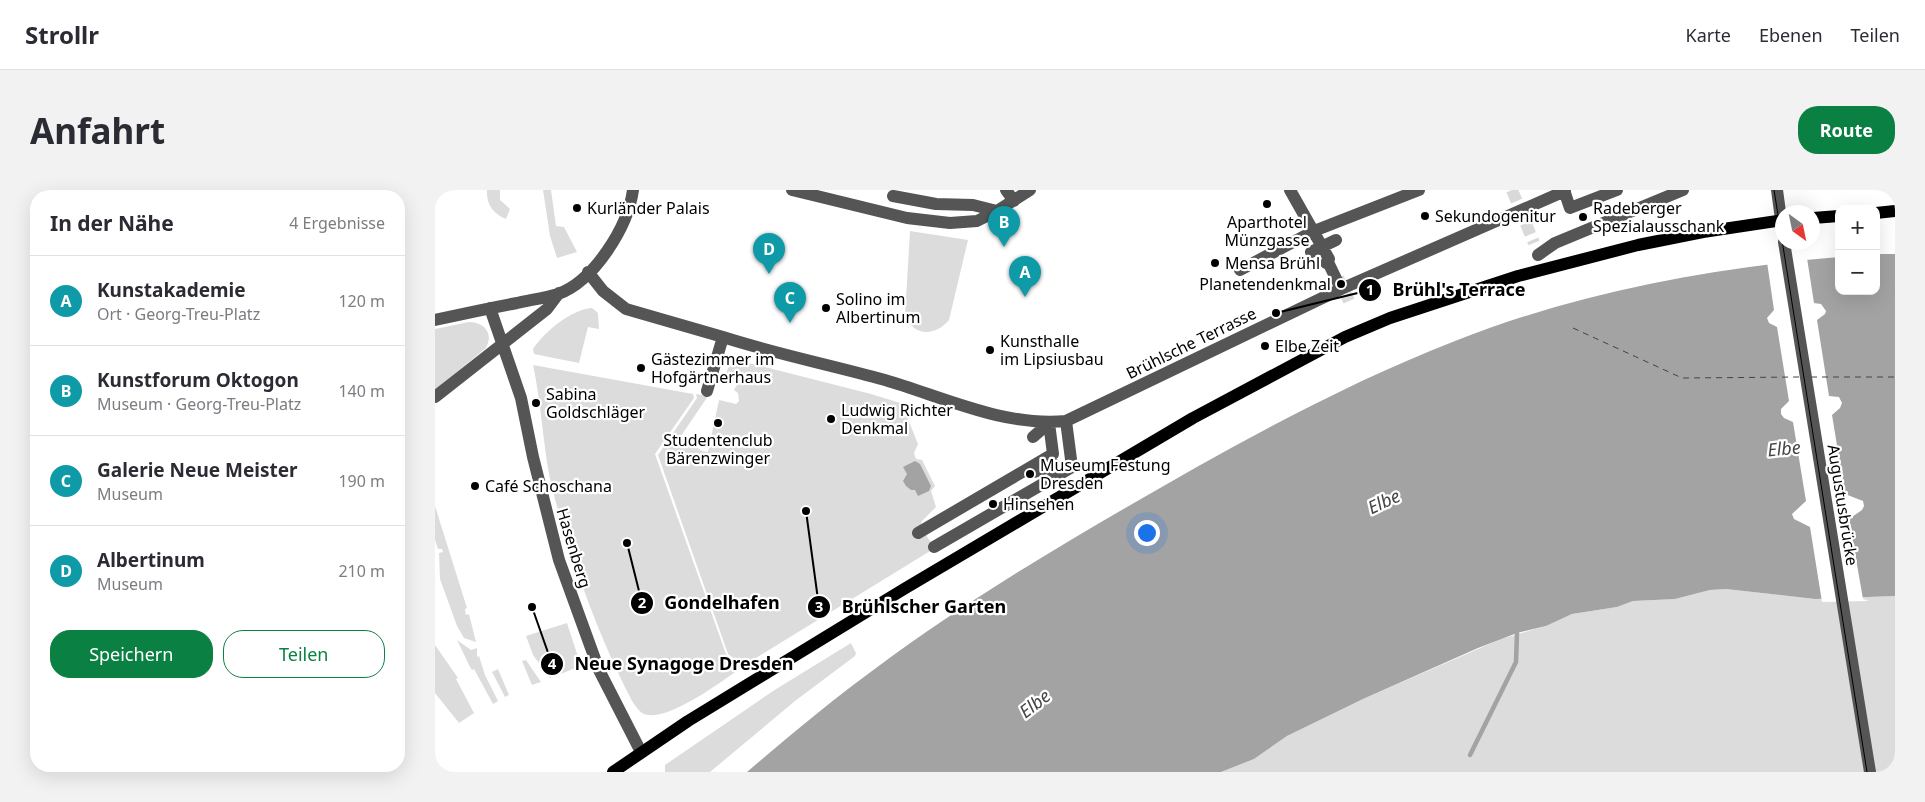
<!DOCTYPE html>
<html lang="de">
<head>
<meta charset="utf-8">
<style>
  :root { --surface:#fff; --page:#f2f2f3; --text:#2b2b33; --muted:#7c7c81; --line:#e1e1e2; --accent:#0b8043 }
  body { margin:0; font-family:"Noto Sans",sans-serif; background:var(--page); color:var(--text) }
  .controls { position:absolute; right:15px; top:15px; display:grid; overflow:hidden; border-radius:10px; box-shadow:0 5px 20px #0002 }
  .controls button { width:45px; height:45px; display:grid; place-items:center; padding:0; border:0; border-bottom:1px solid var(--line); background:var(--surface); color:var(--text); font:25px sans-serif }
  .compass { position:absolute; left:1340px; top:15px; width:45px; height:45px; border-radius:50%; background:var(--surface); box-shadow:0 5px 20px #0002; rotate:147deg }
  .you { position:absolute; left:711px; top:342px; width:18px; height:18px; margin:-12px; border:4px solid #fff; border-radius:50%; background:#1a73e8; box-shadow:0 0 0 8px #1a73e833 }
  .badge { display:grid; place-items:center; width:32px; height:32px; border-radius:50%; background:var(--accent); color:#fff; font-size:16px; font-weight:700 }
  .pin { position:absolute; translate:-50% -41px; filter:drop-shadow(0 1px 2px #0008) }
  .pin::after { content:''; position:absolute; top:26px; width:18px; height:15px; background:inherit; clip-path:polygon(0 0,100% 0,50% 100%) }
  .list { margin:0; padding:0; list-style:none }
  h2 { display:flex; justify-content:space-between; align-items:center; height:65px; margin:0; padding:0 20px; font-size:21px }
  h2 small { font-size:16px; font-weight:400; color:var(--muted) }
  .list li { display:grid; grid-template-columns:32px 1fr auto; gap:15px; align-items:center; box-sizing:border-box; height:90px; padding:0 20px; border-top:1px solid var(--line) }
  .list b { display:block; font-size:19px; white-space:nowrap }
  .list p { margin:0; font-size:16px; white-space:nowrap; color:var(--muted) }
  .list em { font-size:16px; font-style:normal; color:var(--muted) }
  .actions { display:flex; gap:10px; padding:15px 20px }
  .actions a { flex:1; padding:11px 0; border:1px solid var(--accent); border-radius:20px; text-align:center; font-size:18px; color:var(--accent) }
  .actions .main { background:var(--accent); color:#fff }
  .map { position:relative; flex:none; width:1460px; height:582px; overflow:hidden; border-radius:20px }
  header { display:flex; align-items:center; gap:30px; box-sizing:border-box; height:70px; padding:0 25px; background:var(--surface); border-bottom:1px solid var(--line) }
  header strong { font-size:24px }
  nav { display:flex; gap:28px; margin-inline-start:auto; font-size:18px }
  .intro { display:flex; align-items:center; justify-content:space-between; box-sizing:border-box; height:120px; padding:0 30px }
  h1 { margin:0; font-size:35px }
  .button { padding:12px 22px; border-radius:20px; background:var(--accent); color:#fff; font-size:18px; font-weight:700 }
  main { display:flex; gap:30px; padding:0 30px }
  aside { flex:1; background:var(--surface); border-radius:20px; box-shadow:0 5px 20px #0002 }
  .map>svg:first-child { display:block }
</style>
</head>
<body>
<header>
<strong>Strollr</strong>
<nav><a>Karte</a><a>Ebenen</a><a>Teilen</a></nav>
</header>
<div class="intro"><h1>Anfahrt</h1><a class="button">Route</a></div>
<main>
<aside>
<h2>In der Nähe<small>4 Ergebnisse</small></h2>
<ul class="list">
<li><span class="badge" style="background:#0f9aa8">A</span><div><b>Kunstakademie</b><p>Ort · Georg-Treu-Platz</p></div><em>120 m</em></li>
<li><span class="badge" style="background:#0f9aa8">B</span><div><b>Kunstforum Oktogon</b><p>Museum · Georg-Treu-Platz</p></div><em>140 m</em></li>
<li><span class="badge" style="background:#0f9aa8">C</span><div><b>Galerie Neue Meister</b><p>Museum</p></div><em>190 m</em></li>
<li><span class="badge" style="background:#0f9aa8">D</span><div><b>Albertinum</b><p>Museum</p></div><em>210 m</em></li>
</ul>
<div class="actions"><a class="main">Speichern</a><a>Teilen</a></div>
</aside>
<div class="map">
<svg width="1460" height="582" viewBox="0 0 1460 582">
  <rect width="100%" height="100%" fill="#fff"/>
  <path fill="#dcdcdc" d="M52,0H65V10L75,19L71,29C58,24 51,14 52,0Z
    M108,0H116L121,36L129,37L142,62L122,68L115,46Z
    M475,41L533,50L514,130C501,146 479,147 470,126Z
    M157,118L163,123L164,139L153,137L144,173L99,164L98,159C109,142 137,119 157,118Z
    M34,132C49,132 59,143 51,158L0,200V139Z
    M302,170L436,204L475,216L471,224L483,254L479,263L481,269L487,270L500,296L496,301L501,317L487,331L485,337L500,358L316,471C306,472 300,470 293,464L223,265L262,208L261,204L273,206L246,246L267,261L273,262L284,210L301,214L304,211L303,203L299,200L303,193L291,184L293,178Z
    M98,175L258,204L259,208L220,264L291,464L298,470L312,474C292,487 230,536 207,523C203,520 200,515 197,511C171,461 150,407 133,353C125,327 116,299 112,272C107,240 105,207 98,175Z
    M0,316L32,418L30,419L31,425L34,424L41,452L29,448L22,436L5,389L4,363L8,362L7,359H3L0,350Z
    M1291,399L1380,409L1460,406V582H786L819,569L852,546L928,509L1066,449L1111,436L1137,424L1182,417L1198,411L1240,409L1275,400Z
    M132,433L146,476L115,488L98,465L91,446Z
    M22,450L36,460L42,458V467L44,466L50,485L63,511L58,514L39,479L37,480L35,477Z
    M416,453L421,463L420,466L360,511L275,582H230V575L338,501Z
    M0,455L23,488L21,489L39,523L24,533L0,503Z
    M91,470L106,492L97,495L87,471Z
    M63,479L74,505L70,507L57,482Z"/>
  <path fill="#a3a3a3" d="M1441,64H1460V406L1380,409L1291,399L1275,400L1240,409L1198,411L1182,417L1137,424L1111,436L1082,443L1043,458L928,509L852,546L819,569L786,582H312C354,546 396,511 441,478C542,403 651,340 760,278C844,231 930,186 1020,151C1141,103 1274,78 1404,67V101H1441Z
    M480,271L485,274L496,296L494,301L483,306L480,300H476L471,296L468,291L472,284L468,277Z"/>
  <path fill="#fff" d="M1372,68L1379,113L1386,114L1391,121L1390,124L1382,130L1394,206L1404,207L1407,213L1405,218L1397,225L1410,304L1428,311L1429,316L1427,320L1414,329L1428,409L1434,411L1387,412L1375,337L1359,329L1357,324L1371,311L1358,232L1349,228L1346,224V219L1354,211L1342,137L1334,133L1332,128L1339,120L1332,72Z"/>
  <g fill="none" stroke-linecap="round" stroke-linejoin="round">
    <path stroke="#a3a3a3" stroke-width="4.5" d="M1035,565L1081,472L1082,443"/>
    <path stroke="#444" stroke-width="1" stroke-dasharray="6 5" stroke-linecap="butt" d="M1138,138L1247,188L1364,187
      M1376,187H1460"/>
    <path stroke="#d9d9d9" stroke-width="12" stroke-dasharray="12 6" stroke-linecap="butt" d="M1077,0L1099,53
      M903,88L914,111"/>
    <path stroke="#555" stroke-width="12" d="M357,0L472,28L515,33L542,31L562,21L595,0
      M571,0L579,11
      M855,0L894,69
      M1129,0L1135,18L1182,0
      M1342,0L1348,44
      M458,6L501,14L538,15L562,21
      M1349,52L1435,582
      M876,62L901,50
      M1103,65L1120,53L1248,0
      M891,73L893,72L906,99
      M805,80L879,41L984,0
      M153,82L168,101L191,119L288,147L272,201
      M55,118L86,208L98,267L124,370L164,480L206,562
      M0,130C27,124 55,118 82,113C95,110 110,108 123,104C159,91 193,37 198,0
      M288,147C341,164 396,175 450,190C508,207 569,237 631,231L906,99L1130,1
      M0,207L112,119L124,103
      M598,247L614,233
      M599,282L620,275
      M483,343L618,264L614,233
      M499,357L637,277L631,231"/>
    <path stroke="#000" stroke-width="12" d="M1441,23L1460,21
      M1378,28L1404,26
      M178,582L253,531L469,399L758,228L910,147L955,128L1083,86L1203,55L1268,42L1348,30"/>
    <path stroke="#000" stroke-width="1" d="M1339,0L1432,582"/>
  </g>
  <g fill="#000" stroke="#fff" stroke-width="2">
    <circle cx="832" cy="14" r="5"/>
    <circle cx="142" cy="18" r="5"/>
    <circle cx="990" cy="26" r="5"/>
    <circle cx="1148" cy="27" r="5"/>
    <circle cx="780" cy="73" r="5"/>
    <circle cx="906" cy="94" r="5"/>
    <circle cx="391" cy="118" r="5"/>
    <circle cx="830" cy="156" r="5"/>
    <circle cx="555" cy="160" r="5"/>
    <circle cx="206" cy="178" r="5"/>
    <circle cx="101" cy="213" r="5"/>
    <circle cx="396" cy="229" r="5"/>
    <circle cx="283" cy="233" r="5"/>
    <circle cx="595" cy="284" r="5"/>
    <circle cx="40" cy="296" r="5"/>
    <circle cx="558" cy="314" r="5"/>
  </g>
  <g text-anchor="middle" stroke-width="4.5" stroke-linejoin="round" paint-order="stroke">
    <g font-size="16" fill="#000" stroke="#fff" text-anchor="start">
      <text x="152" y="24">Kurländer Palais</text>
      <text x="1158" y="24">Radeberger<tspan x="1158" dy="18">Spezialausschank</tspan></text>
      <text x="1000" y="32">Sekundogenitur</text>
      <text x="832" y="38" text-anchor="middle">Aparthotel<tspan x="832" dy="18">Münzgasse</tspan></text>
      <text x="790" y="79">Mensa Brühl</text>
      <text x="896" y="100" text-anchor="end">Planetendenkmal</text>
      <text x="401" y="115">Solino im<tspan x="401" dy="18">Albertinum</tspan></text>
      <text x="565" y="157">Kunsthalle<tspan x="565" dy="18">im Lipsiusbau</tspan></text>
      <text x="840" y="162">Elbe Zeit</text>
      <text x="216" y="175">Gästezimmer im<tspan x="216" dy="18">Hofgärtnerhaus</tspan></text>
      <text x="111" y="210">Sabina<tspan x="111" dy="18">Goldschläger</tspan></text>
      <text x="406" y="226">Ludwig Richter<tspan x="406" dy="18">Denkmal</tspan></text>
      <text x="283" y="256" text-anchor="middle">Studentenclub<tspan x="283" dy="18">Bärenzwinger</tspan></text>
      <text x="605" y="281">Museum Festung<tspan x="605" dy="18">Dresden</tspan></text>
      <text x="50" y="302">Café Schoschana</text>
      <text x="568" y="320">Hinsehen</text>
    </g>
    <g font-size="16" fill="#000" stroke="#fff">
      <text transform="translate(756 153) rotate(-26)" y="6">Brühlsche Terrasse</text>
      <text transform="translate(1408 315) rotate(81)" y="6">Augustusbrücke</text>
      <text transform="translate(139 358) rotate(73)" y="6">Hasenberg</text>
    </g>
    <g font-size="18" font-style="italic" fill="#444" stroke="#fff">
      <text transform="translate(1349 259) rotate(-5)" y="6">Elbe</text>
      <text transform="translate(949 312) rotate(-25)" y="6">Elbe</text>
      <text transform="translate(600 514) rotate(-38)" y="6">Elbe</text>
    </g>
  </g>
  <path fill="none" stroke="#000" stroke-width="2" d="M841 123L935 100M192 353L207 413M371 321L384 417M97 417L117 474"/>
  <g fill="#000" stroke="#fff" stroke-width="2">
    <circle cx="841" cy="123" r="5"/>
    <circle cx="192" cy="353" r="5"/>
    <circle cx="371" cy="321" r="5"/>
    <circle cx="97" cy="417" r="5"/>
    <circle cx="935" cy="100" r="12"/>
    <circle cx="207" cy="413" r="12"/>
    <circle cx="384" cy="417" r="12"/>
    <circle cx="117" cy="474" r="12"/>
  </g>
  <g font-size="15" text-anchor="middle" font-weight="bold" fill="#fff">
    <text x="935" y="105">1</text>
    <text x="207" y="418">2</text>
    <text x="384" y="422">3</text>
    <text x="117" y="479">4</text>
  </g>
  <g font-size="18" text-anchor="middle" font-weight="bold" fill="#000" stroke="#fff" stroke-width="4.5" stroke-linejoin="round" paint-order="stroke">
    <text x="1024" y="106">Brühl's Terrace</text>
    <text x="287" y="419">Gondelhafen</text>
    <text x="489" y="423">Brühlscher Garten</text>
    <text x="249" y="480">Neue Synagoge Dresden</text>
  </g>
</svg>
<div class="controls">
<button>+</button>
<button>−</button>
</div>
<svg class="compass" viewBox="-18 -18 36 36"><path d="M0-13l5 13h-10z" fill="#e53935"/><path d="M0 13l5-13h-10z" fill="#7c7c81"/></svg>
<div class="you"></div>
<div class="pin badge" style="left:590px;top:107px;background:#0f9aa8">A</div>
<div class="pin badge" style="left:569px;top:57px;background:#0f9aa8">B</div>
<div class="pin badge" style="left:355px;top:133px;background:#0f9aa8">C</div>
<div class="pin badge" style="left:334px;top:84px;background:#0f9aa8">D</div>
</div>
</main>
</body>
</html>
